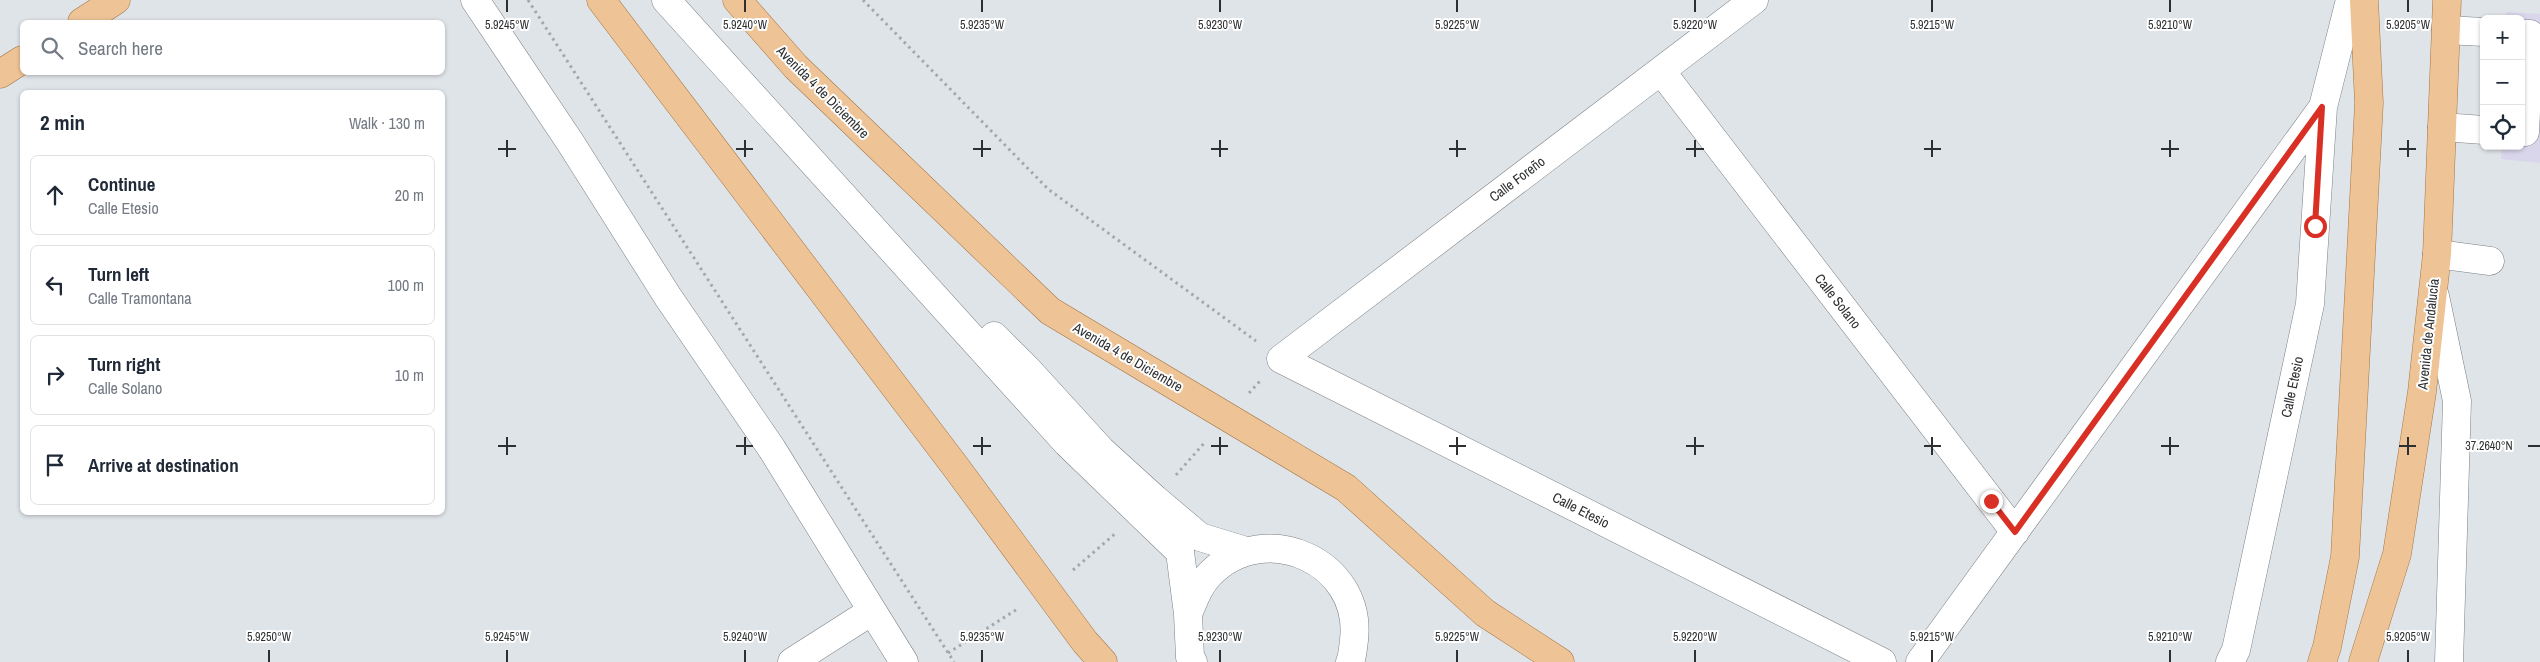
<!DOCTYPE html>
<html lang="en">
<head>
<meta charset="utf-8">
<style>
  :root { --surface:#fff; --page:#f6f6f7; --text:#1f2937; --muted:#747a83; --line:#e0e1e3 }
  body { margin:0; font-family:"Archivo Narrow",sans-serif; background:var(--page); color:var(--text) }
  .controls { position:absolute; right:15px; top:15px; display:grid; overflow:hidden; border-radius:8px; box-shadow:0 1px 4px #0004 }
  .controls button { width:45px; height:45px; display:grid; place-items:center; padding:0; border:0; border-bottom:1px solid var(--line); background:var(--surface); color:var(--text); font:25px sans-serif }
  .stop { position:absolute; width:15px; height:15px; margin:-11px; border:4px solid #d93025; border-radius:50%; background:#fff }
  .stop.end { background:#d93025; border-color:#fff; box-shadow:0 1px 5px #0008 }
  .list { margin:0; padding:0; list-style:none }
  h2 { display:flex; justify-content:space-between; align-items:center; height:65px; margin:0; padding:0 20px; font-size:21px }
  h2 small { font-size:16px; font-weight:400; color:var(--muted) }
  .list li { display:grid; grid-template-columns:32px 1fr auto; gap:15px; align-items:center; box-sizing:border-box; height:80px; margin:0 10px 10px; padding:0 10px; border:1px solid var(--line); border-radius:8px }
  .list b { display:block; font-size:19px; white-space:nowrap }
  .list p { margin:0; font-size:16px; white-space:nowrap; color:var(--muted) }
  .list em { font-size:16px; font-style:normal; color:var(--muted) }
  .icon { flex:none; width:28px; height:28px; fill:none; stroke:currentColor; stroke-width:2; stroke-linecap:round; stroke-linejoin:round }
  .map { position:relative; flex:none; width:2540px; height:662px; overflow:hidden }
  .search { position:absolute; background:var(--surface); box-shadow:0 1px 4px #0004; left:20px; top:20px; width:425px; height:55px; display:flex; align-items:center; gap:12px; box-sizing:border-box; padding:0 18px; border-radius:8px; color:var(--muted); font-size:19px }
  .panel { position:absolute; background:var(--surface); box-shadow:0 1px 4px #0004; left:20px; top:90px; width:425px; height:425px; border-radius:8px }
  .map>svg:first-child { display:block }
</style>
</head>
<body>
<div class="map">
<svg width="2540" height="662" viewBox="0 0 2540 662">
  <rect width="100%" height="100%" fill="#dfe4e9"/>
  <path fill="#d9d6ec" d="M2506,12L2540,14V163L2501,159L2502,146H2521V19H2506Z"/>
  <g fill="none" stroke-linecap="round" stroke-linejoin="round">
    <g stroke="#7c8185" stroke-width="29">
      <path id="minor" d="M475,0L570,142L668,297L772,449L904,662
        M666,0L1067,443L1180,552L1188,614L1190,657L1193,662
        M1754,0L1281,359L1882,662
        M2446,30L2484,32
        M2521,34H2530L2525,132H2521
        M1661,71L2015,532
        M2442,127L2484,130
        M2437,254L2490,261
        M2435,296L2457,401L2449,662
        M994,336L1028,370L1101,450L1155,499L1200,537L1246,551
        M1188,614C1194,600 1199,585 1210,574C1264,518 1363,561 1354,640C1353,647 1353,655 1350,662
        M792,662L872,611
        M1920,662L2323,107L2350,0
        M2230,662L2236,650L2310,304L2323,107"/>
    </g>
    <g stroke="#a37545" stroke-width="29">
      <path id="major" d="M601,0L955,466L1085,642L1103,662
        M737,0L796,67L1050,311L1346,488L1485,613L1560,662
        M82,22L116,0
        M0,74L22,60
        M2322,662L2327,647L2345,557L2369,103L2364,0
        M2363,662L2397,554L2422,392L2437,254L2447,0"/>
    </g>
    <path stroke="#a4a8ab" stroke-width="3" stroke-dasharray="2.5 4" stroke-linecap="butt" d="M528,0L954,662
      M863,0L1048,189L1256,341
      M1249,393L1260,381
      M1176,475L1206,441
      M1073,570L1116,533
      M948,653L1019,608"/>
    <use href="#minor" stroke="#fff" stroke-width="28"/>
    <use href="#major" stroke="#eec396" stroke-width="28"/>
  </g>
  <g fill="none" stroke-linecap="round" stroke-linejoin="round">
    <path stroke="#d93025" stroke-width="6" d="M1991,501L2015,532L2322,107L2315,226"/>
  </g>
  <path fill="none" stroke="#2d2f30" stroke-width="2" d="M507,0V12M745,0V12M982,0V12M1220,0V12M1457,0V12M1695,0V12M1932,0V12M2170,0V12M2408,0V12M507,140V157M745,140V157M982,140V157M1220,140V157M1457,140V157M1695,140V157M1932,140V157M2170,140V157M2408,140V157M498,149H516M736,149H753M973,149H991M1211,149H1228M1449,149H1466M1686,149H1704M1924,149H1941M2161,149H2179M2399,149H2416M507,437V455M745,437V455M982,437V455M1220,437V455M1457,437V455M1695,437V455M1932,437V455M2170,437V455M2408,437V455M498,446H516M736,446H753M973,446H991M1211,446H1228M1449,446H1466M1686,446H1704M1924,446H1941M2161,446H2179M2399,446H2416M2528,446H2540M269,650V662M507,650V662M745,650V662M982,650V662M1220,650V662M1457,650V662M1695,650V662M1932,650V662M2170,650V662M2408,650V662"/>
  <g text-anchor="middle" stroke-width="4" stroke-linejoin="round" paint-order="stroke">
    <g font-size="14" fill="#2d2f30" stroke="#fff">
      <text transform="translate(823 92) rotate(45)" y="5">Avenida 4 de Diciembre</text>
      <text transform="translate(1517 179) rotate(-37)" y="5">Calle Foreño</text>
      <text transform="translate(1838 301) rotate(52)" y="5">Calle Solano</text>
      <text transform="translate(2428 334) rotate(-84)" y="5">Avenida de Andalucía</text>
      <text transform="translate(1128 357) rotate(30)" y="5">Avenida 4 de Diciembre</text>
      <text transform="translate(2292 387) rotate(-78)" y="5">Calle Etesio</text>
      <text transform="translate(1581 510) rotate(27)" y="5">Calle Etesio</text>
    </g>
  </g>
  <g font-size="12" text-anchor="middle" fill="#2d2f30" stroke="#fff" stroke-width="4" stroke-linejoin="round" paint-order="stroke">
    <text x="507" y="29">5.9245°W</text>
    <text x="745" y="29">5.9240°W</text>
    <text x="982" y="29">5.9235°W</text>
    <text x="1220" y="29">5.9230°W</text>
    <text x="1457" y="29">5.9225°W</text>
    <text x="1695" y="29">5.9220°W</text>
    <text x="1932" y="29">5.9215°W</text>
    <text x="2170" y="29">5.9210°W</text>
    <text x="2408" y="29">5.9205°W</text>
    <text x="2489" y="450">37.2640°N</text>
    <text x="269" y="641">5.9250°W</text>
    <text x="507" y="641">5.9245°W</text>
    <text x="745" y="641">5.9240°W</text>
    <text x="982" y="641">5.9235°W</text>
    <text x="1220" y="641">5.9230°W</text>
    <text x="1457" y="641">5.9225°W</text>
    <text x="1695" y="641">5.9220°W</text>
    <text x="1932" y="641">5.9215°W</text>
    <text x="2170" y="641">5.9210°W</text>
    <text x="2408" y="641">5.9205°W</text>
  </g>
</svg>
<div class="controls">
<button>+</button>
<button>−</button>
<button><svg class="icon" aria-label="locate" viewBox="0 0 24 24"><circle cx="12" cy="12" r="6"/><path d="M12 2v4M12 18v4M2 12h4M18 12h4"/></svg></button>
</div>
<div class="stop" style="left:2315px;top:226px"></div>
<div class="stop end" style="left:1991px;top:501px"></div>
<div class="search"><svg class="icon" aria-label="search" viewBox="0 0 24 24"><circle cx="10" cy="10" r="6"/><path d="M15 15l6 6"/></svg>Search here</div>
<section class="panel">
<h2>2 min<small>Walk · 130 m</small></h2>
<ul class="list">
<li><svg class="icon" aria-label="ahead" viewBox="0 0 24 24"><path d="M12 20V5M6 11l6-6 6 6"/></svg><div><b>Continue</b><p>Calle Etesio</p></div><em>20 m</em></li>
<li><svg class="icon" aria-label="left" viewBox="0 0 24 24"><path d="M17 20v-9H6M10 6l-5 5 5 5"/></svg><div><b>Turn left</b><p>Calle Tramontana</p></div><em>100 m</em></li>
<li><svg class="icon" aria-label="right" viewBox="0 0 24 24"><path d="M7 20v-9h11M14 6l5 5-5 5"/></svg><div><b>Turn right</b><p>Calle Solano</p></div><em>10 m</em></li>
<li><svg class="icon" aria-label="arrive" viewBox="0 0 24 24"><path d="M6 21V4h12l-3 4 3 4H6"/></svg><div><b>Arrive at destination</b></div></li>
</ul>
</section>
</div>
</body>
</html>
